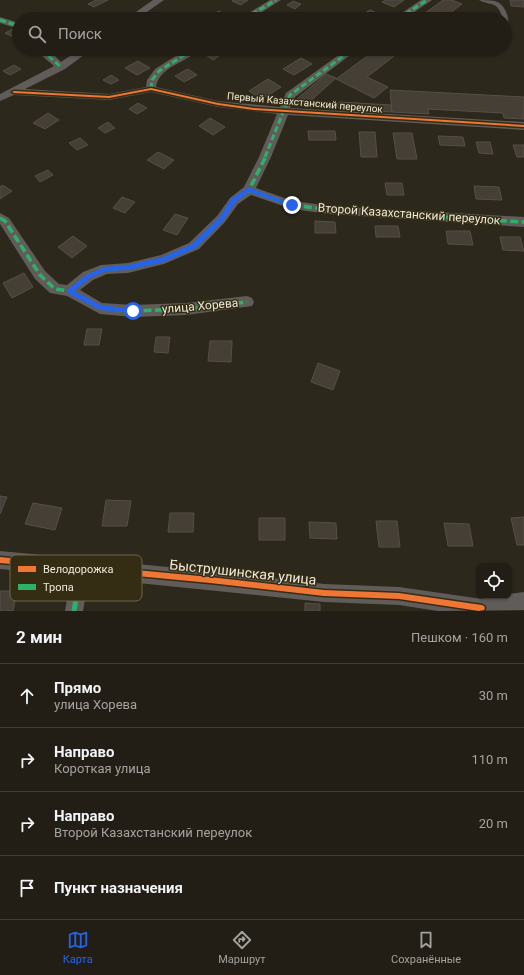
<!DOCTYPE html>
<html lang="ru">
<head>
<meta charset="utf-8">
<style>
  :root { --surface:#221e15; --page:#2e2b22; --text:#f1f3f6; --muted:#a2a2a0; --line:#3f3c34; --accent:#2563eb }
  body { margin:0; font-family:Roboto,sans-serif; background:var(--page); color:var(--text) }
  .controls { position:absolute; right:12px; bottom:12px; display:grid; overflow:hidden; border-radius:8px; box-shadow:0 1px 3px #0004 }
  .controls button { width:36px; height:36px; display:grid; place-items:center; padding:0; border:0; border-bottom:1px solid var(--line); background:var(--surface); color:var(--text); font:20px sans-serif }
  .stop { position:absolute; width:12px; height:12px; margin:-9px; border:3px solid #2563eb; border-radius:50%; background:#fff }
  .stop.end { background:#2563eb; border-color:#fff; box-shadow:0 1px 4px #0008 }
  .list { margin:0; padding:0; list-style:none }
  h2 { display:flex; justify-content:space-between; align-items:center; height:52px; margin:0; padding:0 16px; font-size:17px }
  h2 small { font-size:13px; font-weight:400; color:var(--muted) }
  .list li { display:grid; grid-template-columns:26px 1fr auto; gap:12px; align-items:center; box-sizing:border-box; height:64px; padding:0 16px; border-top:1px solid var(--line) }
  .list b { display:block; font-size:15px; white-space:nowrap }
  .list p { margin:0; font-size:13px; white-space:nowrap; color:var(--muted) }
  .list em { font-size:13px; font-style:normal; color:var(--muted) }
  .icon { flex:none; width:22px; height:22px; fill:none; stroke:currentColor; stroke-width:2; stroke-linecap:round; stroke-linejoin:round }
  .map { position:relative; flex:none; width:524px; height:611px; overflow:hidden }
  .search { position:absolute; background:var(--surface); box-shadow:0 1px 3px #0004; left:12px; right:12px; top:12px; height:44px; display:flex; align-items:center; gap:10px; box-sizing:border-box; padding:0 14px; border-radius:22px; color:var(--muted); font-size:15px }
  .sheet { height:308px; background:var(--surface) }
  nav { display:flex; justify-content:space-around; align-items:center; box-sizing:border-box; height:56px; border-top:1px solid var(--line); background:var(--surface); font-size:11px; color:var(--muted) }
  nav a { display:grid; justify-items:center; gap:2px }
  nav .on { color:var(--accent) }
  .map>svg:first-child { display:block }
</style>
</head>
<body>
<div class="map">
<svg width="524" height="611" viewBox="0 0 524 611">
  <rect width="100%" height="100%" fill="#2d281c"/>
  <path fill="#453f36" stroke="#564f47" d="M96,0H108L94,7L88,4Z
    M234,0H248L241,5L232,1Z
    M385,0H404L394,7L382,2Z
    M443,0H452L462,4L442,19H417Z
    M510,0H524V7L511,6Z
    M293,1L301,4L295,9L287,5Z
    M370,10L379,14L371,19L356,18Z
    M219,11L225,14L215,19L208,16Z
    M35,14L44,18L27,19Z
    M15,28L19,30V33L11,36L5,33Z
    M218,49L225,52L213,60L206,55Z
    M377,49H403L367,77L388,87L374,98L336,79Z
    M301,58L312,64L294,75L283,69Z
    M138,61L150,68L137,75L125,68Z
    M14,65L21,69L10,75L3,71Z
    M188,69L197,75L184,82L175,76Z
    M326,74L336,78L307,104L297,99Z
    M111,75L119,80L111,84L103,80Z
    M268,79L281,87L262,99L249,91Z
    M390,90L524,97V119L504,118L503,113L428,109L429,114L392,112Z
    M339,102L391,105L392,112L339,109Z
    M138,103L147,108L137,114L129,109Z
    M48,113L59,120L45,129L33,123Z
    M210,118L225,127L213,135L199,126Z
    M108,122L115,128L105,133L98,128Z
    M308,131H335L336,140H309Z
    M359,132H375L377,157H361Z
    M393,133H412L417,159H397Z
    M438,136L463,137L465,146L440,145Z
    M80,138L88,145L77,150L69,143Z
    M476,142H490L493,154L479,153Z
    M513,145H524V157H517Z
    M158,152L174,160L164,169L147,160Z
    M48,170L53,175L40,182L35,176Z
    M385,183H402L404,195H387Z
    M2,185L12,191L0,199V187Z
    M474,186L499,187L502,200L476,199Z
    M122,197L135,202L125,213L113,208Z
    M175,214L188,218L177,235L163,230Z
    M315,221L335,222L336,233H315Z
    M375,226H398L400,237H376Z
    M446,231H470L473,245L448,244Z
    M73,236L87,246L72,258L58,247Z
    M500,237H520L524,251L503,250Z
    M24,273L33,287L12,298L3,283Z
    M87,329H102L99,345H84Z
    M156,337H170L168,353L154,352Z
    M210,341H232L231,362L208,361Z
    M318,363L340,371L333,390L311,382Z
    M0,496L7,497L0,514Z
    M106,500L131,501L127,526H102Z
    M33,503L62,508L55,530L25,524Z
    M170,513H194L193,532H168Z
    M524,517V545H517L511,518Z
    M259,518H285V540H259Z
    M376,521H397L400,547H379Z
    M309,522L336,523L337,539L310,538Z
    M444,523L469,524L473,546H448Z
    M0,591H17L13,611H0Z
    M305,603L320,604V611H305Z"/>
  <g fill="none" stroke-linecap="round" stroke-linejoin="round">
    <path fill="#605c59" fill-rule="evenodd" d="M479,0C484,0 490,0 495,1C508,5 511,24 507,35H505V19H503C497,0 493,7 479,0Z
      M445,49H463L461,50L440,52L438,51Z"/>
    <path fill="#605c59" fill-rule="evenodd" d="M153,0H164L137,19H126Z
      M270,0H281L251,19H239Z
      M421,0H432L404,19H393Z
      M0,17L19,23V29L0,23Z
      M38,49H48L61,62L80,49H92L65,69L25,89L109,94L146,87L147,80L155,69L187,49H199C187,63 159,66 156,87L218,101L280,107L286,93L347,49H358L295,97L290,108L524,122V130L288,115L271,157L256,188L293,201L330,206L524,217V227L330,214L292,209L251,195L238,204L225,222L199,249L164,264L128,273L107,274L93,280L80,290L102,303L133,305L186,303L247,296L252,298L254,302L252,306L186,315L133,317L100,314L67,296L50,293L35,279L0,224V213L9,218L45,271L59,284L67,285L83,272L101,265L128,263L161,255L189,243L217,216L230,198L244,187L259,157L277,114L218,107L151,92L109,100L14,95L0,101V94L54,66L41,55Z
      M0,551L210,571L324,584L399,587L482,599L509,596V594L524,592V610L438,611L399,605L324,602L89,578L83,611H65L71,576L0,569Z"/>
    <path stroke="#2db169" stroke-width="3" stroke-dasharray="6 3" stroke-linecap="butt" d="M244,19L276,0
      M398,19L427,0
      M0,20L19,26
      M43,49L45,53L61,67
      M151,89L152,80L159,71L194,49
      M265,157L290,95L353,49"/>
    <path stroke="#2db169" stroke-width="3.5" stroke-dasharray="8 3.5" stroke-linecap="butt" d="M249,190L292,205L330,210L524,222
      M0,218L5,221L40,275L55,289L70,291L100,308L133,311L186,309L247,302
      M70,291L88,276L106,269L128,268L164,259L194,246L221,219L234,201L249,190L266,156"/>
    <path stroke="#2db169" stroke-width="5" stroke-dasharray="10 5" stroke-linecap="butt" d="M74,611L81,568"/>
    <g stroke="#352c14" stroke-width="3">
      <path id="cycleway" d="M151,88L218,103L254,108L524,125V127L254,110L218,105L151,90L109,98L14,93L12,92L14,91L109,96Z
        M0,557L210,577L324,590L399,593L482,605L484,606L485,608L484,610L479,611L399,599L324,596L210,583L0,563Z"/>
    </g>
    <use href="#cycleway" fill="#f07635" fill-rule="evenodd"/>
  </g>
  <path fill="#2563eb" d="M247,188H251L295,205L292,207L249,192L236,202L223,221L196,248L164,262L128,270L107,271L90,278L74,291L101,305L133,309L136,311L135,313L100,310L67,293V290L86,275L104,267L128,265L163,257L192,244L219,218L231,199Z"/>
  <g text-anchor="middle" stroke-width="3" stroke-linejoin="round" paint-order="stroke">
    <g font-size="10" fill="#eee9da" stroke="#352c14">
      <text transform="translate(305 102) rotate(5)" y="4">Первый Казахстанский переулок</text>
    </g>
    <g font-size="12" fill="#eee9da" stroke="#352c14">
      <text transform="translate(409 214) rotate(4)" y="4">Второй Казахстанский переулок</text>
      <text transform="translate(200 306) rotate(-5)" y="4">улица Хорева</text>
    </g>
    <g font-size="14" fill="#eee9da" stroke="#352c14">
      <text transform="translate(243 572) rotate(6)" y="5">Быструшинская улица</text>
    </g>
  </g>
  <rect x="10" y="555" width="132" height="46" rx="6" fill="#352c14" stroke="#6c654f" stroke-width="1"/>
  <rect x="18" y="566" width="18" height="6" fill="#f07635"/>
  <rect x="18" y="584" width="18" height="6" fill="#2db169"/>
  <g font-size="11" fill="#eee9da">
    <text x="43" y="573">Велодорожка</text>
    <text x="43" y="591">Тропа</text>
  </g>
</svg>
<div class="controls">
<button><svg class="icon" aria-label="locate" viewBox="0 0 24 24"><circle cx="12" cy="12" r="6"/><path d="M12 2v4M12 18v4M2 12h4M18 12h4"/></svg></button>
</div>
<div class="stop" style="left:133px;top:311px"></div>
<div class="stop end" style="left:292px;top:205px"></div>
<div class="search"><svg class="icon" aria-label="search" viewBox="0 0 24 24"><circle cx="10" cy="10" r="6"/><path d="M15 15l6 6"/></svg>Поиск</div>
</div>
<section class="sheet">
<h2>2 мин<small>Пешком · 160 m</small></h2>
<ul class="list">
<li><svg class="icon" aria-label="ahead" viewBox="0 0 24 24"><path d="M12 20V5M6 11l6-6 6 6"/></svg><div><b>Прямо</b><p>улица Хорева</p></div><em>30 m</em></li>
<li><svg class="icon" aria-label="right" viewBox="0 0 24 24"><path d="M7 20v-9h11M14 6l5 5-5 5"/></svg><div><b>Направо</b><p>Короткая улица</p></div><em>110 m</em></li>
<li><svg class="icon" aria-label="right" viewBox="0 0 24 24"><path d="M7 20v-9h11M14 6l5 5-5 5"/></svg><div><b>Направо</b><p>Второй Казахстанский переулок</p></div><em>20 m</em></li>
<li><svg class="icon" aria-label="arrive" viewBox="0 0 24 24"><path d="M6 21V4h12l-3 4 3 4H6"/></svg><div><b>Пункт назначения</b></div></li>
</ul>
</section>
<nav>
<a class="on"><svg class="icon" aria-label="map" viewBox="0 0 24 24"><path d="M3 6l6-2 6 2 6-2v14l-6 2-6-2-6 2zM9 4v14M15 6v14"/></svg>Карта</a>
<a><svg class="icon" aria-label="directions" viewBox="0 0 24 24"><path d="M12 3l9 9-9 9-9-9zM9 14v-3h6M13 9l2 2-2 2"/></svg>Маршрут</a>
<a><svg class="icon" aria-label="saved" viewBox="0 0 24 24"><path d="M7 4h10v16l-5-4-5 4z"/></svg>Сохранённые</a>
</nav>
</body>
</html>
